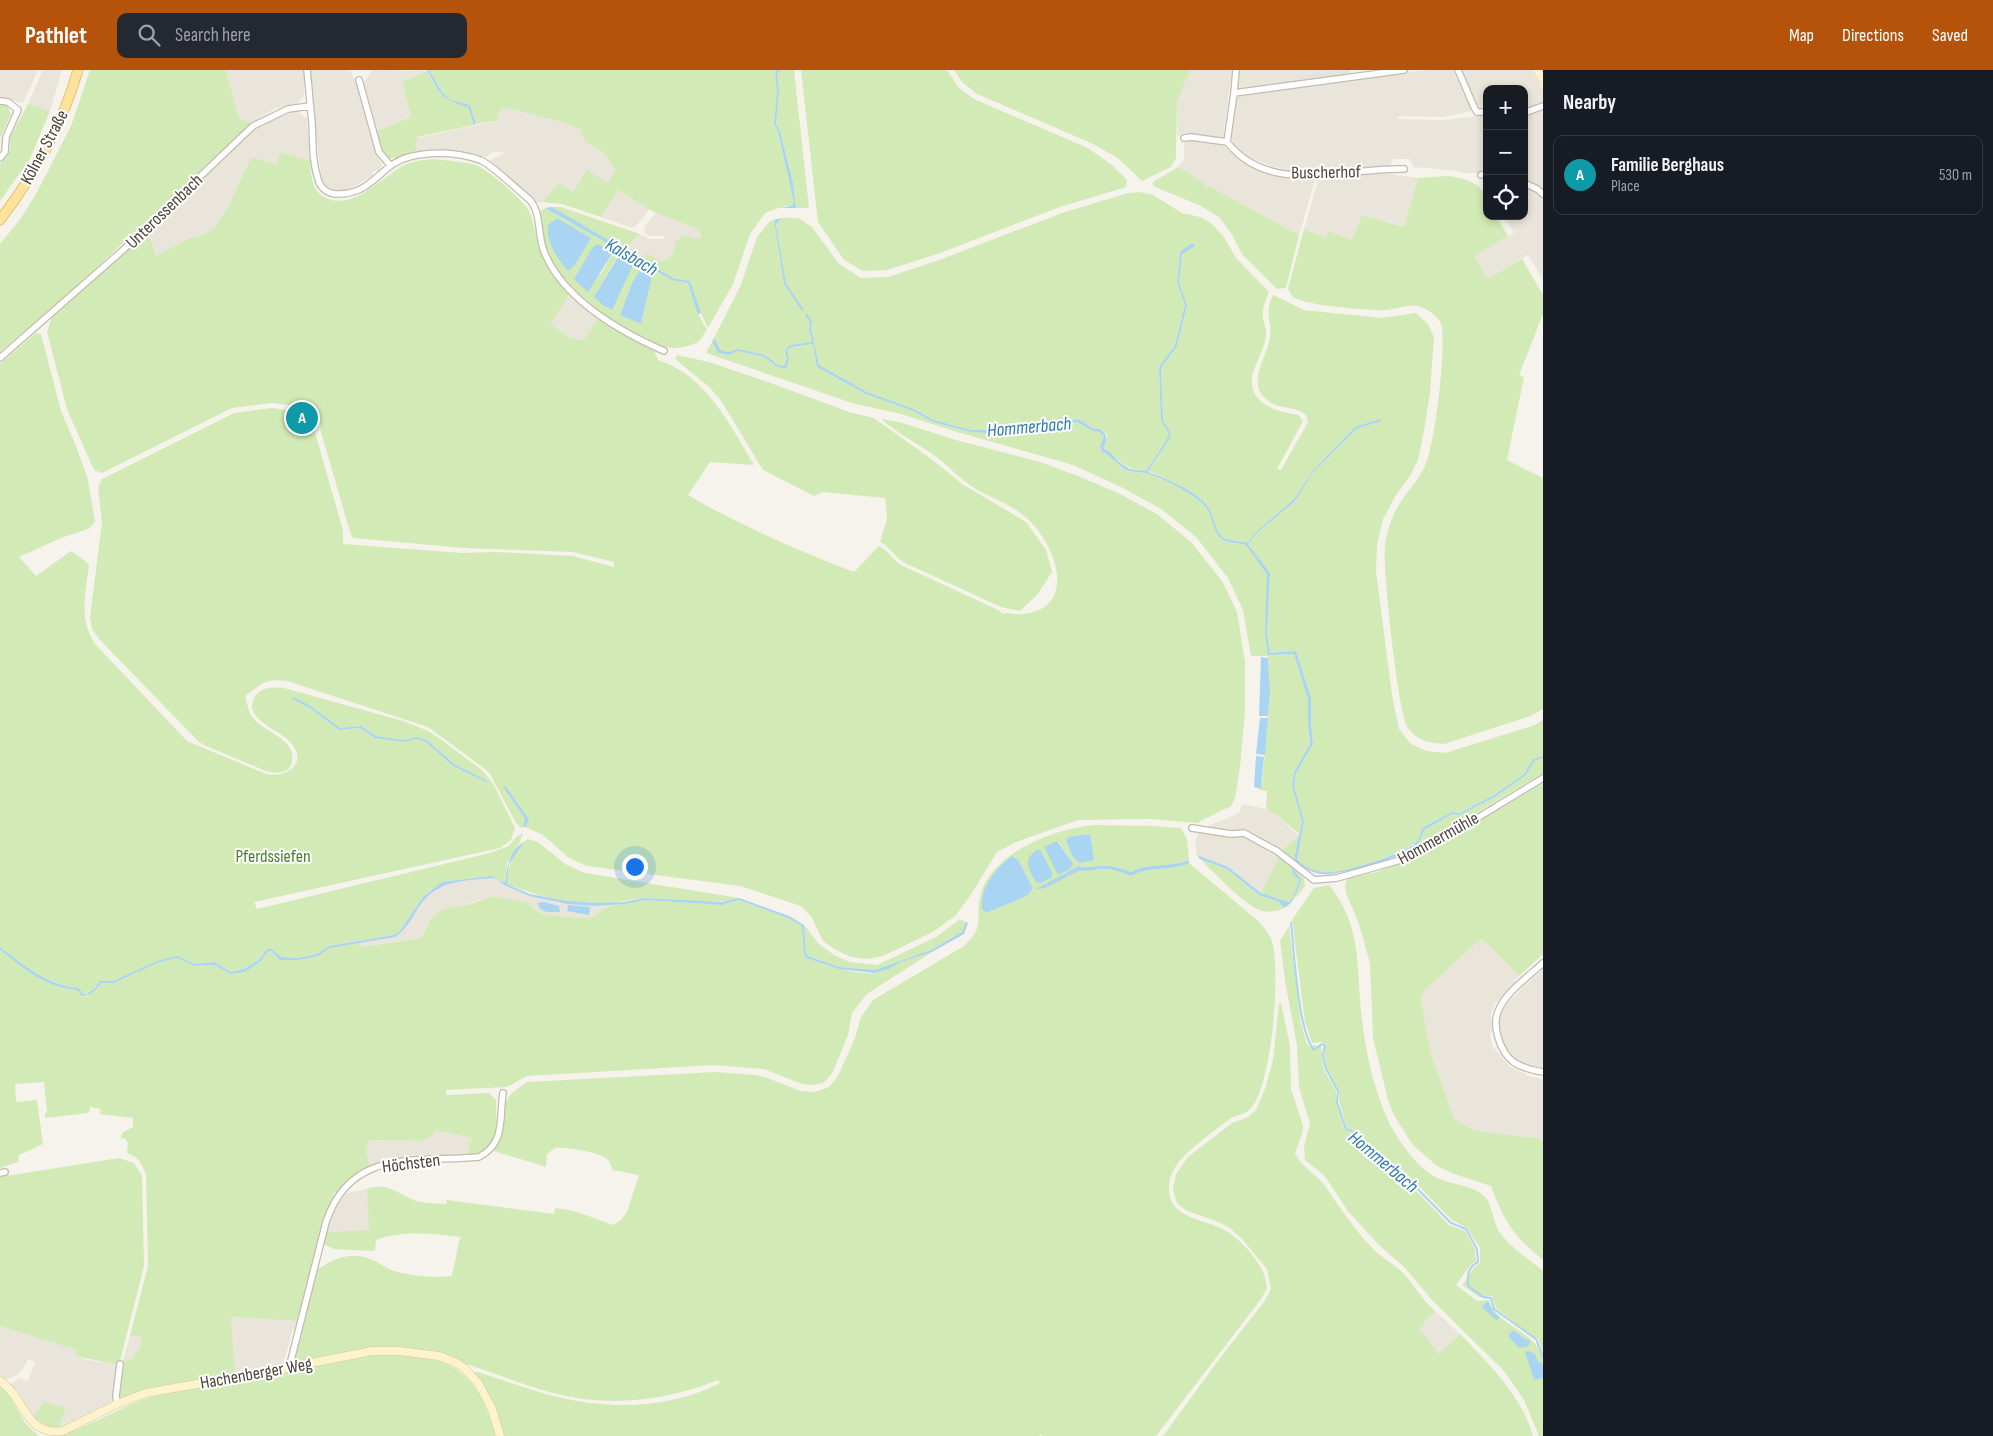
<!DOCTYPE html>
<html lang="en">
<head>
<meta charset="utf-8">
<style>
  :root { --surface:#171b24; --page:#242831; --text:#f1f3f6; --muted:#9ea1a6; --line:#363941; --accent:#b45309 }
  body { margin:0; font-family:"Sofia Sans Condensed",sans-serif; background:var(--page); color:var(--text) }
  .controls { position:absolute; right:15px; top:15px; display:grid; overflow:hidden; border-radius:10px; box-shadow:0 2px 8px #0003 }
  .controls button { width:45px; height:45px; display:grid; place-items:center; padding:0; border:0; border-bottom:1px solid var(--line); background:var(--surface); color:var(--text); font:25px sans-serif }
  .you { position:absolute; left:634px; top:796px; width:18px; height:18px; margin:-12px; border:4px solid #fff; border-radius:50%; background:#1a73e8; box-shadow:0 0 0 8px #1a73e833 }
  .badge { display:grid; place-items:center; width:32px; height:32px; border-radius:50%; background:var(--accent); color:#fff; font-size:16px; font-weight:700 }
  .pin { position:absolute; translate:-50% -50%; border:2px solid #fff; box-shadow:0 1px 5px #0006 }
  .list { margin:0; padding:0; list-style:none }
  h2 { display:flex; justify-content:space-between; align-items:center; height:65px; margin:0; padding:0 20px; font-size:21px }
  h2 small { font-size:16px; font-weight:400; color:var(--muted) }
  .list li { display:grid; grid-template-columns:32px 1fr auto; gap:15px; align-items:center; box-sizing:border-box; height:80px; margin:0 10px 10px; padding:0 10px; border:1px solid var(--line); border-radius:10px }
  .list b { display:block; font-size:19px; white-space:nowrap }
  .list p { margin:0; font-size:16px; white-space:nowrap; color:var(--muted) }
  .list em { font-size:16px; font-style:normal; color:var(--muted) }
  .icon { flex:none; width:28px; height:28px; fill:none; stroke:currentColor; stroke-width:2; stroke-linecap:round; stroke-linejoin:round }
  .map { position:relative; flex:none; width:1543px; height:1366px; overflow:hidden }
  header { display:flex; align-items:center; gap:30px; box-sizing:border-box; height:70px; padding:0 25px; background:var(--accent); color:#fff }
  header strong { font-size:24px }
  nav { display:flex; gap:28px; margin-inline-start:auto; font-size:18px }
  .search { width:350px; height:45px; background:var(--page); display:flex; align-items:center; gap:12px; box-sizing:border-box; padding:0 18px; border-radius:10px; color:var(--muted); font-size:19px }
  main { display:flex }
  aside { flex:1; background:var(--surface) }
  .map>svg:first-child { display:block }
</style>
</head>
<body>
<header>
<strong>Pathlet</strong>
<div class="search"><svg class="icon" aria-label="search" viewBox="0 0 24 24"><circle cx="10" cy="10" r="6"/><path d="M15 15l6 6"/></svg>Search here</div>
<nav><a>Map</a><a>Directions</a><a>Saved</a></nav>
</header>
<main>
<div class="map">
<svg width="1543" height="1366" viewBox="0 0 1543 1366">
  <rect width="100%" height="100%" fill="#f6f3ec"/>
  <path fill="#eae5da" d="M0,0H38L23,33L0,27Z
    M43,0H62L50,41L28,34Z
    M226,0H304V26L298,33L276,38L252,52L239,49Z
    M310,0H350L359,20L376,83L382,95L378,103L376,101L372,102L373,106L346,120L337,121L329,118L322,113L313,39Z
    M372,0L427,1L402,12L411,47L377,61L364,13Z
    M1190,0H1232L1223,68L1183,63L1179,64L1178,68L1177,32Z
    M1239,0H1333L1300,5L1301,11L1242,19L1237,16Z
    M1426,0H1453L1472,41L1443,47L1398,46V49L1443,50L1487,45V100H1483L1478,103H1466L1449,100L1413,97L1410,89H1394L1389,96L1321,102L1290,101L1271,96L1251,88L1239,80L1233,74L1231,64L1236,28L1239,26Z
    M1462,0H1531L1543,20V32L1524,39V19H1487V38L1480,37L1475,32Z
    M503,37L561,52L584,60L586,68L584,71L603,82L616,99L608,114L573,122L558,113L543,132L539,133L487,92L504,83L495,81L486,87L428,81L416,82L417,68L500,50L496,45Z
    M1543,40V122L1524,111V46Z
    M293,42L300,43L307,49L310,91L280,82L276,94L251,87L228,137L214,158L195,168L193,166L156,186L148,160L260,55Z
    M1187,70L1222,75L1238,89L1267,103L1288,108L1315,110L1299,165L1209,116L1208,118L1203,112L1178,97L1184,89V73Z
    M1383,103L1418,108L1404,157L1386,151L1352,170L1328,161L1326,168L1304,159L1318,110Z
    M1524,115L1543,127V210L1528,185L1487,209L1473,186L1514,163L1504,146H1524Z
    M618,120L650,139L636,156L632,158L601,147Z
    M656,143L700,160L702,169L675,172L673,184L664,191L658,190L647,183L641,190L624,180L640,164L650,169H664V166H650L644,163L645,156Z
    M570,224L599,247L585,270L569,267L549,254Z
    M1243,734L1266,739L1277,745L1299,766L1282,780L1244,761L1228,763L1206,757L1239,743Z
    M1200,759L1232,768L1243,765L1279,786L1261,823L1228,797L1197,785L1195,772Z
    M492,808L497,809L504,815L529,826L567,834L594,836L616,834L604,839L593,847L585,848L545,845L536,841L526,833L492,826L461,836L427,854L422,868L358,877L359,873L395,867L402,862L425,829L443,814Z
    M1484,869L1519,906L1515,910V914L1494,935L1491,944L1492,961L1490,965L1493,977L1510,997L1524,1003L1527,1006L1543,1009V1072L1537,1068L1474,1061L1453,1049L1431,985L1421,930L1424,921L1476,873Z
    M1543,899V998L1525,995L1513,988L1504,974L1499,955L1501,944L1507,933Z
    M435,1060L472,1068L467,1085L443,1086L416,1085L396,1088L370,1096L366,1082L367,1070L421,1071L433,1065Z
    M367,1119L370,1160L327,1162L331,1147L337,1136L347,1123Z
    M1435,1241L1460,1264L1439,1284L1418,1258Z
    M231,1247L297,1251L295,1259H293L283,1294L234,1303Z
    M0,1256L77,1280L75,1286L88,1290L119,1295L111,1332L69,1354L59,1357L66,1338L33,1347L11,1314L20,1308L28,1311L35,1292L28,1289L23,1299L17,1305L5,1310L0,1307Z
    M130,1266L142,1267L139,1282L134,1288L123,1291Z"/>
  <path fill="#d2eab5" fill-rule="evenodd" d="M90,0H226L239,49L252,52L64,228L0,282V174L21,148L36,124L71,56Z
    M429,0H777L775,3L777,21L774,54L778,62L794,133L791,136H784L765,143L750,164L733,214L708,258L700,241L690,211L673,208L641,190L647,183L658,190L664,191L673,184L675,172L682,166L701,169L700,160L656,143L618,120L601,147L562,134L543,132L558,113L573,122L587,100L608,113L616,99L614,97L603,82L584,71L585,68L581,65L583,60L561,52L503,37L497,45L500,50L476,54L470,35L450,30L442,22Z
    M780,0H794L809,138H796L793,113L780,61L776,54L779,21L777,4Z
    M801,0H947L959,18L974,29L1088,78L1112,95L1127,110L1126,117L1060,137L940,183L887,200L863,201L844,190L818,152Z
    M954,0H1190L1177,32L1176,88L1171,97L1142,111L1118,88L1091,73L977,24L963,13Z
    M427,1C441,26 440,29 468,37L474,55L417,67L416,82L389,89C380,83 379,71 377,61L411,47L402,12Z
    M0,34L7,35L11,44L0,68Z
    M28,34L50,41L30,89L0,131V95L10,81V67Z
    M280,82L310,91C311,107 312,123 328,129C357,139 382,106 405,95C416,90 432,88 443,90C453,91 463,92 473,94C487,98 524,130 530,143C535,156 536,171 541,184C548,199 559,211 570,224L550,254L569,267L584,270L599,247L618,261L654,280L658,290C706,305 730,355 754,395L710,392L688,425C741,456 797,480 854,502L879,476C889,481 893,491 903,496L996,539L1004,544C1008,542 1010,544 1015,544C1026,545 1038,542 1047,535C1071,513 1048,468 1029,450C1016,437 992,428 976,419C961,410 949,396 935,386C917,373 897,363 881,349L899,352L956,370L1040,392L1081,407L1120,424L1157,444L1191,472L1222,511L1237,542L1245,592V641L1240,697L1235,728L1231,736L1197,753L1150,749L1078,750L1016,772L997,782L972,823L956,845L933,862L883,886L867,889L851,887L836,880L823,871L811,846L801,836L740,816L587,796L569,788L543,765L525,757L528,750L503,718L525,749L523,757L521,758L516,753L490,704L485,699L428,657L287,611C266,608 261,614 245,626C247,632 248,640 251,645C260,662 298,668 292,692C291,696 290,698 285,701C279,703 273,703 266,701L206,676L199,672L100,570L92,559L90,547L102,452L98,417L102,409L234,343L272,338L312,344L315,363L343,460V474L462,483L496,482L573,486L614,497V492L573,482L464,478L353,468L350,462L321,362L319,345L312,338L272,333L232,338L102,403L94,400L67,339L47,262L51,249L148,160L156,186L193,166L196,168L214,158L228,137L251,87L276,94Z
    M1178,97L1203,112L1207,118L1209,116L1299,165L1286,218L1277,219L1242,184L1231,163L1219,147L1201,136L1153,116V112Z
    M1447,106C1462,107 1483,113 1487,130C1488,135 1487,141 1487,146H1496L1508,166L1474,186L1487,209L1522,189L1543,225V244L1519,305L1524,307L1507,390L1543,408V639L1531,646L1444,674C1429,673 1417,671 1408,658C1398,644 1382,495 1385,475C1387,459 1393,443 1402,430C1410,418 1419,409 1425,396C1435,375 1447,274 1441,254C1438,245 1426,238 1418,236C1407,234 1395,240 1384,240C1369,241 1300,235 1292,226C1290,224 1290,221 1288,219L1304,159L1326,168L1328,161L1352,170L1362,145L1404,157L1418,108Z
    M1140,122L1153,125L1182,143L1200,147L1212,154L1224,167L1236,188L1269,222C1265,231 1262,238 1263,248C1264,253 1266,258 1266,263C1266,279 1254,293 1252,308C1249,335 1279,342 1299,345L1303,351L1277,399L1281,400L1308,352L1306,345C1295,335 1278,341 1265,328C1261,325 1258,319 1258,315C1256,299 1268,282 1270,267C1273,250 1263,247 1273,225L1304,240L1381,248L1416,243L1428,254L1434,267L1430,323L1424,361L1418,390L1410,406L1396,425L1383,449L1377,475L1376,501L1392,625L1399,659L1411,674L1427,681L1445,683L1535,655L1543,650V686L1533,689L1524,704L1494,725L1458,743L1452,742L1422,758C1420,765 1419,770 1413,774C1396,786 1340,805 1321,802C1311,800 1304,795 1297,790L1304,751L1294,716L1296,703L1313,674L1311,653V628L1296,581L1270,583L1267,564L1270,503L1248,474L1257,463L1295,431L1312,404L1356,359L1381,351L1355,357L1312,402L1294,429L1256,462L1247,473C1240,471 1230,471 1224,468C1215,464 1214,440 1203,431C1188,418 1166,408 1148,401C1155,390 1167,376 1171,364L1163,350L1161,297L1177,276L1187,235L1179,212L1182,184L1180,182L1177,212L1185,235L1175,275L1159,297L1161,351L1169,364C1166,373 1152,391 1146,401C1131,399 1123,396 1113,385C1110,382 1106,381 1103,377L1107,370V365L1100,359H1094L1078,349L985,360H971L934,350L914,339L867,322L819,295L811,259L812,251L810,252L809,260L812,272L790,275L785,280L787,289L784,297L778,295L765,285L738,279L728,282L719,280L714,268L740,217L757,167L770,151L774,150L784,214L804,240L786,213L776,155L781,148H798L812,157L839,194L861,208L888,207L942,189L1062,143L1128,123Z
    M552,137H561L640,164L624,180Z
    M545,138L672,210L688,213L697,242L707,260C704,263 701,270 698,272C693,275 681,278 675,278C644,279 574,226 557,200C545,182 541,163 539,142ZM557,148L590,168L568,201L552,177L554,149ZM592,178L613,182L600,205L574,209ZM616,189L609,239L595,227V225ZM640,200L652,207L641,254L620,245L632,213Z
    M36,263L41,264L61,341L76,376L88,410L95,452L88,459L61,468L19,487L36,506L71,481L89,494C86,524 78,547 95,574L187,671L266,704C288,708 308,693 291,673C280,660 260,657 252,639C252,619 267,616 284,618L403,651L426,660L439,668L483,701L494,715L515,758L511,770L500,778L254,832L257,839L490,783L509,776L516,767L523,763L519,774L507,793L505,813L492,806L442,812L423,827L400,861L394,865L329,876L317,884L297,888L281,887L271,879H267L259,890L244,899L231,902L214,892L195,894L177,886L157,891L113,911H100C96,917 90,925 83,925L79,918C46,915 25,896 0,877V294ZM293,628L311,636L340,658L361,656L376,666L404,670L417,667L427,670L454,694L486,710L487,712L453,696L426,672L417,669L404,672L375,668L360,658L339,660L310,638L293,629Z
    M712,272L718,283L729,285L738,281L764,287L777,297L785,299L789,289L787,280L791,277L813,274L817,297L866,324L913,341L933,352L971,362L985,363L1077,352L1093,361L1099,362L1105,367L1100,378L1102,382C1112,386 1117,395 1127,400C1133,402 1139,402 1146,403C1161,407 1192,423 1203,434C1213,444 1213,465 1223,470C1229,473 1239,473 1246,475L1268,504L1265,564L1269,585L1294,584L1308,629V653L1310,674L1294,702L1292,716L1302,751L1299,764L1277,745L1266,739L1267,721L1260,720L1262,715L1270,622L1268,586H1251L1243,540L1228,508L1196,467L1161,439L1123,418L1073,395L957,362L901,344L852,333L706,283Z
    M677,285L709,292L768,312L849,342L874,348L934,391L962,414L1026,452L1046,480L1052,502L1037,525L1020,541L1001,537L905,493C895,487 890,477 880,472L887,449L885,428L823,422L814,426L763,400L720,329L709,317L675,289Z
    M1543,688V703L1424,774L1414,777L1420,771L1424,760L1452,744L1459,745L1495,727L1526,705L1534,690Z
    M1543,713V884L1519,906L1483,869L1476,873L1424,921L1421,930L1431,985L1454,1049L1475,1061L1537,1068L1543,1072V1190C1512,1164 1505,1153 1491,1116L1454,1104L1437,1096L1412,1074L1394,1045L1388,1030L1373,968L1370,893L1359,854L1346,823L1345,815L1348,808L1377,802L1430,781Z
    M1095,755L1150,756L1181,758L1187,769L1189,790C1169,798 1151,792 1131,802C1120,798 1110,795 1099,796C1091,797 1087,798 1079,796L1034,821L1045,817L1080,799C1088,802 1092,800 1099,799C1111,798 1120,802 1131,806C1152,795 1168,802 1189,793L1257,850C1263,856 1269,863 1272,871C1281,901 1272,1015 1251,1038C1246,1044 1238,1045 1231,1048C1224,1052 1217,1059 1210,1064C1193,1078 1168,1094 1169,1120C1169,1149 1207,1149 1226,1161C1240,1169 1255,1186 1262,1200C1265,1205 1266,1212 1267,1218L1261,1229L1156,1366H1042L1041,1364L1039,1366H503L473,1302H477C497,1308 516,1315 536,1321C595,1340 664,1342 720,1313L718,1310C661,1333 602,1338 542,1320C516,1312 489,1301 463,1293C449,1284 434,1282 418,1280C373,1274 342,1283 298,1292L294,1287L316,1201C332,1189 350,1181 370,1189C379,1192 385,1198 394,1201C412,1206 433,1208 452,1206L460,1167C432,1164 403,1160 376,1170L375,1181L334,1179L323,1174L327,1162L369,1160L367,1119C386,1112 395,1122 411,1129C421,1134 435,1133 446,1134L447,1130L554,1144L555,1138C576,1140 594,1148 613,1155L621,1150L627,1142L639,1105L613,1100C611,1096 610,1092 607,1089C599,1082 565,1077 555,1078L547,1084L546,1097L494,1081C497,1076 501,1071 502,1066C509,1037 495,1031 528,1012L715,1002L756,1005L768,1008L800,1021L815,1022L829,1017L838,1006L855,968L861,947L873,930L964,876C987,855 974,847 981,823C994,781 1056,758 1095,755ZM1058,771L1073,793L1044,778ZM1012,786L1018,790L1033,818L1027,826L986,843L982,839C982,816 995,799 1012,786Z
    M1299,766L1294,790L1282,780Z
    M528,769L538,772L565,794L585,803L739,828C709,836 678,829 647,828C634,828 621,832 608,833C573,835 540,827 507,814C508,798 512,778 528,769Z
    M1279,786L1293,798L1292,803L1299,810L1293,828L1289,832L1261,823Z
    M1200,789L1227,799L1259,825L1279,832L1284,838C1276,842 1266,843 1257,839C1243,833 1212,801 1200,789Z
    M1295,800L1304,808L1305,816L1295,829L1301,810L1294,802Z
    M1329,815C1363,856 1356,900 1362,949C1366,982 1373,1017 1387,1048C1396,1068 1417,1098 1437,1108C1452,1115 1475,1115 1486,1128C1493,1138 1493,1153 1500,1163C1511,1178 1529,1189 1543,1201V1283L1538,1268L1530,1265L1496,1238L1492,1226L1479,1227L1462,1215C1469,1207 1471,1198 1480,1193V1178L1467,1158L1452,1150L1402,1099L1377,1087L1356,1066L1355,1061L1347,1058L1339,1031V1021L1327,999L1323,972L1312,973L1305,952L1292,850L1314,818Z
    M493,826L527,833L536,841L545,845L585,848L593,847L604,839L616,834L644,830L722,835L739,830L788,848L802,856L804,884L806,888C828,895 853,905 876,903C886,901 893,896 901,892C911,888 922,885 932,882L867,924L852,943L848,965L833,1002L825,1012L814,1015L802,1014L764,999L714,995L527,1006L507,1017L446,1020V1025L489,1023L496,1030C496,1057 502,1082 467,1085L472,1068L435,1060L434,1065L421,1071L368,1070L366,1082L370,1096L352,1108L337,1124L335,1122L333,1125L335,1126L324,1145L297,1251L231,1247L235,1304L152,1319L120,1329L117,1326L123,1291L134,1288L136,1281H139L142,1267L130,1266L148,1196L146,1105C142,1094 139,1087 127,1083L128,1073L125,1068L121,1069L122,1063L133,1057V1048L100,1044L101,1039L90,1037L89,1043L45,1048V1043L47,1042L44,1012L15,1014L16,1032L37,1030L43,1074L19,1085L18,1092L0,1098V880C25,899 45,917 77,920L82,926L87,927L96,920L101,913H114L157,893L177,888L195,896L214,895L231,904L245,902L261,891L268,881H271L280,890L318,886L330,878L359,873V877L368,876L422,868C434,837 440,840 470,834C478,832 485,828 493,826Z
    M960,849L966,852L962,862L931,880L875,900L839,897L808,886L806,884L804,855L819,874L834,885L850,892L877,895L936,867Z
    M1289,856L1301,953L1307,975L1321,976L1324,1000L1336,1021V1032L1345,1060L1352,1063C1357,1083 1385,1091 1398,1102L1449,1155L1465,1161L1475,1179L1476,1191C1469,1194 1462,1208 1456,1215L1477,1231L1489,1230C1497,1258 1543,1262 1543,1294L1537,1290L1534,1310L1543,1308V1366H1539L1524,1330L1504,1301L1432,1230L1405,1198L1378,1174L1348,1141L1324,1105L1305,1090L1304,1076L1310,1054L1299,1017L1297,975L1285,911L1280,871Z
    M1281,933L1290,976L1291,1019L1303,1056V1061L1295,1083C1302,1098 1316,1104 1326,1117C1340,1138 1355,1160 1373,1179C1382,1188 1394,1194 1403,1203C1415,1215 1422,1230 1435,1241L1419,1258L1439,1284L1460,1264C1488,1293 1522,1326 1533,1366H1163L1220,1288L1264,1232L1271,1219L1267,1199L1243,1170L1230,1158L1216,1151L1187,1141L1177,1133L1173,1120L1176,1104L1188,1087L1232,1053L1248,1047L1256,1040L1265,1019L1273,990L1279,934Z
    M119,1088L134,1093L142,1106L144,1196L119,1295L75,1286L77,1280L0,1256V1107Z
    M377,1284C449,1286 475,1294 496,1366H58C91,1357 120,1336 154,1326Z
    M0,1316L10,1326L25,1353L39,1366H0Z
    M44,1332L66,1338L59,1357C49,1360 40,1355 33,1347Z"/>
  <path fill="#e5e3e0" d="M1333,0H1350L1351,4L1301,11L1300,5Z"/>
  <path fill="#a9d4f2" d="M427,0H429L442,22L450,30L470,35L476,54L474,55L468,37C439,29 441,25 427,0Z
    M777,0H780L777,4L779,21L776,54L780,61L793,113L796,138H779L791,136L794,133L778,62L774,54L777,21L775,3Z
    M552,137L673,208L690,211L701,243L698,244L697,242L688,213L672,210L545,138Z
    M557,148L591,168L575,195L568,201C558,189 545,171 548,155Z
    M781,148L776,155L786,213L804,240L802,241L784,214L774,150Z
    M1192,173L1195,176L1182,184L1179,212L1187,235L1177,276L1161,298L1163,350L1171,364C1167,377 1154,389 1148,402C1166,408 1188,418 1203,431C1214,440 1215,464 1224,468C1230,471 1240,471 1247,473L1256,462L1294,429L1312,402L1355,357L1381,349V351L1356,359L1312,404L1295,431L1257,463L1248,474L1270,503L1267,564L1270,583L1296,581L1311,628V653L1313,674L1296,703L1294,716L1304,751L1297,790C1304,795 1311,800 1321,802C1340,805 1396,786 1413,775C1419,770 1420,765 1422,758L1452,742L1459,743L1494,725L1524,704L1533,689L1543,686V688L1534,691L1526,705L1495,727L1459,745L1452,744L1424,760C1422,766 1420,772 1415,777C1401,788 1340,806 1322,804C1311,803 1303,797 1294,790L1302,751L1292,716L1294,702L1310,674L1308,653V629L1294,584L1268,585L1265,564L1267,504L1246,475C1239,473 1229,473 1223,470C1213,465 1213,444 1203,434C1192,423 1161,407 1146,403C1139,402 1133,402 1127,400C1117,395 1112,386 1102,382L1100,377L1104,366L1099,362L1093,361L1077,352L985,363L971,362L933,352L913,341L866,324L817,297L813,274L791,277L787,280L789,289L786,299L777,297L764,287L738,281L729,285L718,283L712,272L714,268L720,280L728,282L738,279L765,285L778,295L784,296L787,289L785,280L790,275L812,272L809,260L810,252L805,245L807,244L812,251L811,259L819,295L867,322L914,339L934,350L971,360H985L1078,349L1094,359H1100C1108,366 1108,369 1103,378L1111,383L1119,392L1130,399L1146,401C1152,391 1166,373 1169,364L1161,351L1159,297L1175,275L1185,235L1177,212L1180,182Z
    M597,174L613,182L588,222L574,209L592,178Z
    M618,187L622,188L633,195L612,240L603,235L594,227L595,225Z
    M640,200L646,201L652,207L641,254L620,245L632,213Z
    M1261,587L1268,588L1270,622L1268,646H1259Z
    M293,627L311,636L340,658L361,656L376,666L404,670L417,667L427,670L454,694L486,710L488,713L453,696L426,672L417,669L404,672L375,668L360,658L339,660L310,638L292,629Z
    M1260,648H1268L1265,685L1256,684Z
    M1256,686L1264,687L1261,719L1254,717Z
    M503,717H506L529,750L525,757H523L525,749Z
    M1090,764L1094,790L1079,793L1072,785L1066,770L1069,767Z
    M1057,771L1073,793L1070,799L1058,805L1044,777Z
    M524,772L509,794L507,814L530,824L567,831L594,833L623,832L644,828L721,832L739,828L789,846L804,855L806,884L808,886L839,897L875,900L931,880L962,862L966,852L968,853L964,864L932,882L901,892L889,899L875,903L839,899L806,888L804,884L802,856L788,848L739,830L722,835L644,830L624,834L594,836L567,834L529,826L504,815L497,809L492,808C461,812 438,809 419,837C412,848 406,860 395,867L330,878L318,886L297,890H280L271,881H268L261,891L245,902L231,904L214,895L195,896L177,888L157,893L114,913H101C96,920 91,927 82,926L77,920C44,917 25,899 0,880V877C25,896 46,915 79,918L83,924L86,925L95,918L100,911H113L157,891L177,886L195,894L214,892L231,902L244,899L259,890L267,879H271L281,887L297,888L317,884L329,876L394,865L400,861L423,827L442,812L492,806L505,813C507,798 509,780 524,772Z
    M1037,780H1040L1052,802V807L1041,813L1036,812C1029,800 1022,789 1037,780Z
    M1197,785L1228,797L1261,823L1289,832L1293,828L1299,810L1292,803L1293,798L1301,810C1297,821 1295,833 1284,838L1279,832L1259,825L1227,799L1200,789Z
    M1012,786L1018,790L1033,818L1027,826L986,843L982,839C980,817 996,798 1012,786Z
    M1189,790V793C1168,802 1152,795 1131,806C1120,802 1111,798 1099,799C1092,800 1088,802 1080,800L1045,818L1034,820L1079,796C1087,798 1091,797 1099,796C1110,795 1120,798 1131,802C1151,792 1169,798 1189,790Z
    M544,832L559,836L560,842H547L540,839L537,833Z
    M568,835L590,837L589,845L567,841Z
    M1486,1232L1489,1233L1493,1242L1499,1247L1497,1251L1482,1237Z
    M1512,1261H1515L1523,1268L1529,1270L1530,1273L1528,1276L1519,1278L1508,1266Z
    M1529,1281L1535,1284L1537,1290L1543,1294V1308L1534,1310L1525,1282Z"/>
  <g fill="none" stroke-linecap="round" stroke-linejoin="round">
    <path stroke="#a9d4f2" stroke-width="2" d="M1291,853C1294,880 1298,962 1314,980L1322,974L1325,976L1323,985L1326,999L1338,1021L1337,1032L1346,1059L1354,1062L1355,1067L1376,1088L1400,1101L1451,1153L1466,1159L1477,1179L1478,1192C1468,1197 1467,1205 1468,1216L1483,1227L1491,1228L1494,1239L1536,1269L1543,1287"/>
    <g stroke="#c2bbae" stroke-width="8">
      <path id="street" d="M307,0C309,18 310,35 312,53C313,72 312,91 318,109C320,118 328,124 337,124C373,125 380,94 409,87C431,81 458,82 480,90C490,93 520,122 530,130C542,144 537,167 545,184C565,230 621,262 664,281
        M1236,0L1234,23L1404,0
        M1458,0L1474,37L1477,42H1487
        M359,10L379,82L390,95
        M0,31L8,32L18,40L6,67L5,82L0,88
        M1524,43L1543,36
        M1184,68L1191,67L1227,72C1270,127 1346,97 1404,99
        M1227,72L1234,23
        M1481,105L1487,103
        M1524,113L1537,119L1543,124
        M0,288L123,180L253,56L288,39L310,36
        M1192,758L1231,764L1244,763L1277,781L1314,810L1337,808L1404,789L1428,778L1543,708
        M1543,893C1529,906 1509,920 1500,937C1495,946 1495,957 1498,967C1505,992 1519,998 1543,1002
        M0,1103L5,1102
        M289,1298L326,1152C351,1077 417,1093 479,1087C506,1073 499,1049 503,1023
        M117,1334L116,1326L120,1294"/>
    </g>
    <g stroke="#d6c79b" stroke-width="9">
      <path id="secondary" d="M1537,0L1543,10
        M0,1311C26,1328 24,1366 63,1361L117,1334L146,1323L271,1301L372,1281H399L439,1286L457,1293L464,1298L478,1313L492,1339L500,1366"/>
    </g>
    <g stroke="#e6c16a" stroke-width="11">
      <path id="primary" d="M0,150C35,104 62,56 78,0"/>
    </g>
    <use href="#street" stroke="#fff" stroke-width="5.5"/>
    <use href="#secondary" stroke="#fff3cd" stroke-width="8"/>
    <use href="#primary" stroke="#ffe39c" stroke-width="9"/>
  </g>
  <g text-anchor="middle" stroke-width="4" stroke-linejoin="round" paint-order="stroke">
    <g font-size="18" fill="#4b4439" stroke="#fff">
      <text transform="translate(44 77) rotate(-62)" y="6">Kölner Straße</text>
      <text transform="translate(1326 102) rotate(-1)" y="6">Buscherhof</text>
      <text transform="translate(164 141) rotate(-44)" y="6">Unterossenbach</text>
      <text transform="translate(1438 768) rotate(-29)" y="6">Hommermühle</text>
      <text transform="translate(411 1093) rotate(-7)" y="6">Höchsten</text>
      <text transform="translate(256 1303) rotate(-10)" y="6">Hachenberger Weg</text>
    </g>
    <g font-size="18" fill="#4a7f2a" stroke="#fff">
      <text x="273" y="792">Pferdssiefen</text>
    </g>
    <g font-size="19" font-style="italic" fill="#2e7ab2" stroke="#fff">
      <text transform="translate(632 186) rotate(30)" y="7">Kalsbach</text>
      <text transform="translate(1029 356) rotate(-5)" y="7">Hommerbach</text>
      <text transform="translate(1384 1091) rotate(40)" y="7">Hommerbach</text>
    </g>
  </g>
</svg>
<div class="controls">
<button>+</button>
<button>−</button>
<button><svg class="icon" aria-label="locate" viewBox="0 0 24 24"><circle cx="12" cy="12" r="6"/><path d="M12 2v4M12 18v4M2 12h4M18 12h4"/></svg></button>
</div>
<div class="you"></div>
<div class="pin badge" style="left:302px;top:348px;background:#0f9aa8">A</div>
</div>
<aside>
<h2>Nearby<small></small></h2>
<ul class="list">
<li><span class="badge" style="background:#0f9aa8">A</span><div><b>Familie Berghaus</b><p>Place</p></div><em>530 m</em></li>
</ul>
</aside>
</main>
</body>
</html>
